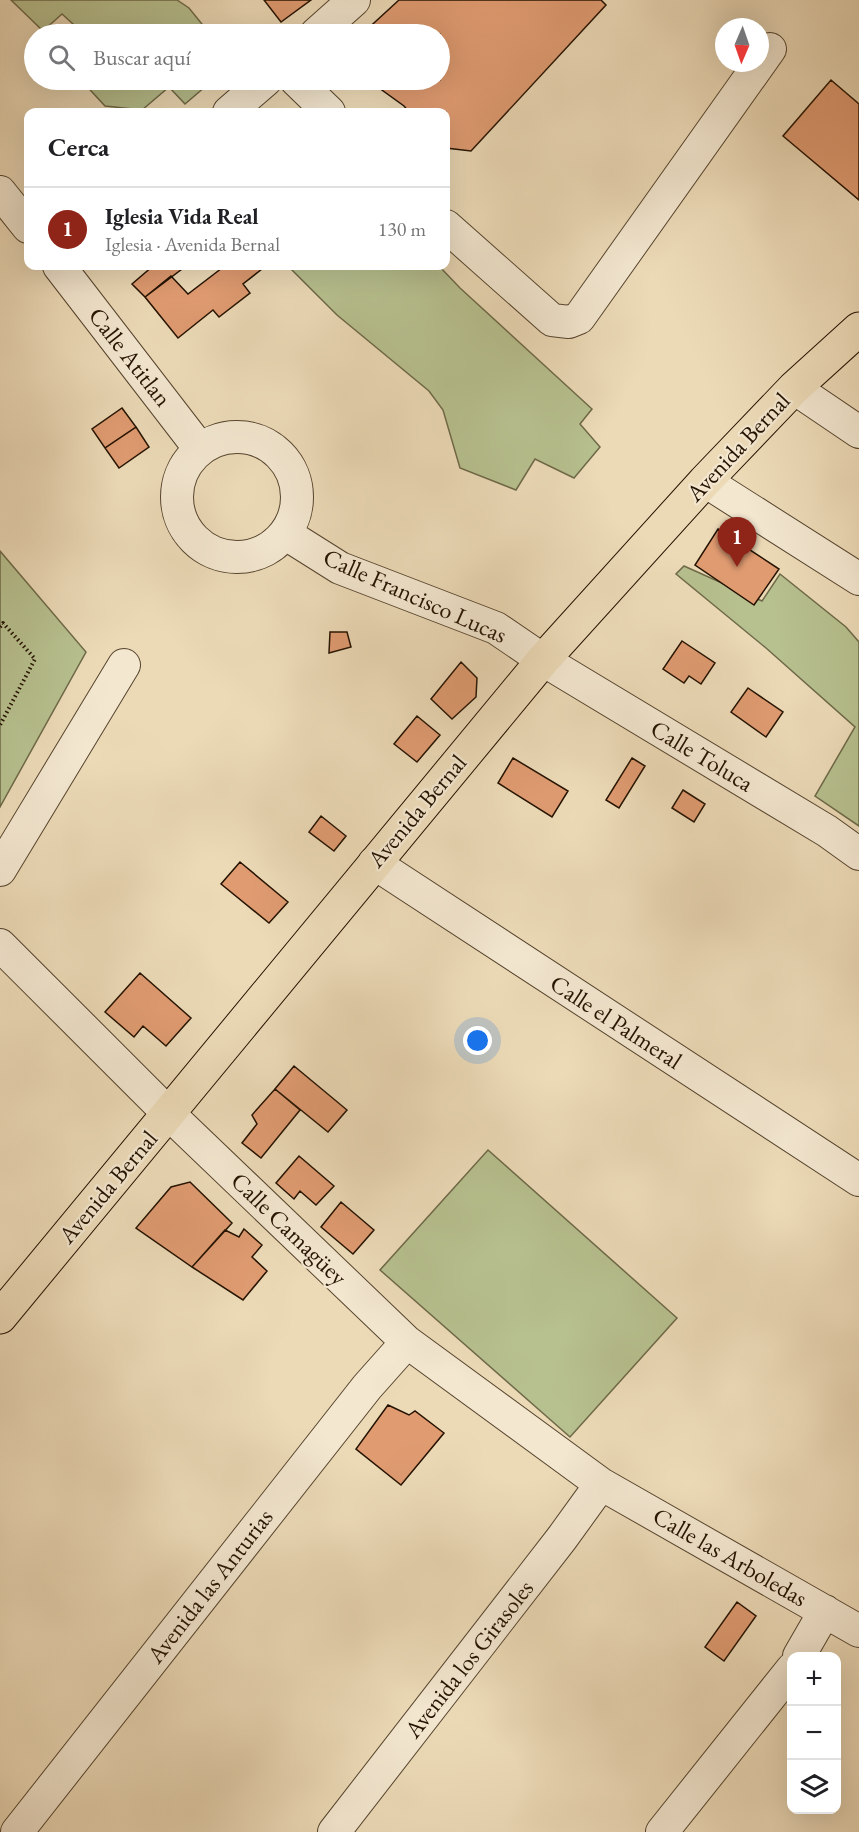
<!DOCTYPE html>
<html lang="es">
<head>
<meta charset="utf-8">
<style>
  :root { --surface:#fff; --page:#f6f6f6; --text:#202124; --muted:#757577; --line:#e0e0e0; --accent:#8f2418 }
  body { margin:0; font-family:"EB Garamond",serif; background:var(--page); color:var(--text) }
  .controls { position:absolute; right:18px; bottom:18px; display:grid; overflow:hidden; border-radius:12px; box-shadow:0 6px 24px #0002 }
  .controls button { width:54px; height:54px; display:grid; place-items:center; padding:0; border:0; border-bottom:2px solid var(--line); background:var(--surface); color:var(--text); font:30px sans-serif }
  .compass { position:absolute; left:715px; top:18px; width:54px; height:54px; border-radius:50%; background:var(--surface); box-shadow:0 6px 24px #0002; rotate:182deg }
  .you { position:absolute; left:478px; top:1041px; width:21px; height:21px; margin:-15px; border:4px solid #fff; border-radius:50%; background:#1a73e8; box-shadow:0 0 0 9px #1a73e833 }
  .badge { display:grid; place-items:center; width:39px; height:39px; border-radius:50%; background:var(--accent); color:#fff; font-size:20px; font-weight:700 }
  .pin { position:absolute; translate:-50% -50px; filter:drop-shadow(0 2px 3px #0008) }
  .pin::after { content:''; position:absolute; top:32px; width:21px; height:18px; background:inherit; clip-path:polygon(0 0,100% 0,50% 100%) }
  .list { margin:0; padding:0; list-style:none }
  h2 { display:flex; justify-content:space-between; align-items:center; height:78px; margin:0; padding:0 24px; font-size:26px }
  h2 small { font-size:20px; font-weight:400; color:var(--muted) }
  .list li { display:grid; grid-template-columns:39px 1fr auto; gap:18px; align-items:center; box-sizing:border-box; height:84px; padding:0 24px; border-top:2px solid var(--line) }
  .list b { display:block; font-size:22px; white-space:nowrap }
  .list p { margin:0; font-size:20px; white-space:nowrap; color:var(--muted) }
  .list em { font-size:20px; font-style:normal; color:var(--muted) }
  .icon { flex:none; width:33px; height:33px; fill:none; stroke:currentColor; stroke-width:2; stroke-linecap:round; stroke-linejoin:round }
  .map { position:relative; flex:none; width:859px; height:1832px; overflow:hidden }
  .search { position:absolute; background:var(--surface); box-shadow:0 6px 24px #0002; left:24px; top:24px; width:426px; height:66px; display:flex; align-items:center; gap:15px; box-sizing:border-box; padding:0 21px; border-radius:33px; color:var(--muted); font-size:22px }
  .panel { position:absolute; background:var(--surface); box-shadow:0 6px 24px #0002; left:24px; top:108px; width:426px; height:162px; border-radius:12px }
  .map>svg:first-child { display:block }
</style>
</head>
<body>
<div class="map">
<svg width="859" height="1832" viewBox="0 0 859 1832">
  <rect width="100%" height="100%" fill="#ecdab7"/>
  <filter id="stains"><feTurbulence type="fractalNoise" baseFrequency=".00333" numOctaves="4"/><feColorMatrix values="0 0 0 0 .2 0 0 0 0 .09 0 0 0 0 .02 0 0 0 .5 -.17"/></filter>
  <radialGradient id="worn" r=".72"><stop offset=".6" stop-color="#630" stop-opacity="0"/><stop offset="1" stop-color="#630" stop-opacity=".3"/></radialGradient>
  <path fill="#b7c08f" stroke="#6e6948" stroke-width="1.5" d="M11,0H177L189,8L210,34H84L62,14L43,31Z
    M81,80H213L185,104L169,87L142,110L105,106Z
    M288,266H439L460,288L592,409L580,424L600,447L574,478L535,459L516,490L460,468L443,410L429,391L337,315Z
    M0,551L86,652L0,807Z
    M684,566L762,601L780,574L846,627L859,642V826L815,796L855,727L766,648L676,574Z
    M488,1150L677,1318L570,1437L380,1270Z"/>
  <path fill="#e09b71" stroke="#241200" stroke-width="1.5" d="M264,0H311L281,22Z
    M399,0H601L606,5L471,151L446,148V112H409L404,106L368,80H440V34H362Z
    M831,80L859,104V200L783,136Z
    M153,266H186L145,297L132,284Z
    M220,266H259L262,269L243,284L250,293L219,317L213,310L178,338L145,297L171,276L188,294L222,268Z
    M122,408L136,427L105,448L92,429Z
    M136,427L149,447L119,468L105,448Z
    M718,529L779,569L754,605L695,565Z
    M330,632H347L351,647L329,653Z
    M682,641L715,663L701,684L689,676L684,683L663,669Z
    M461,662L477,678L476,697L452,719L431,699Z
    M748,688L783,712L766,737L731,712Z
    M417,716L440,735L417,762L394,744Z
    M513,758L568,791L552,817L498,783Z
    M632,758L645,766L619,808L606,800Z
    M683,790L705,804L694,822L672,808Z
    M321,816L346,836L334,851L309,832Z
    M240,862L288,902L269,923L221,884Z
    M140,973L191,1018L166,1046L143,1026L134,1037L105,1012Z
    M294,1066L347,1110L328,1132L275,1089Z
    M275,1089L300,1110L261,1158L242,1143L257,1124L252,1115Z
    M299,1156L334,1186L316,1205L300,1191L294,1199L276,1183Z
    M190,1182L232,1223L192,1267L136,1228L171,1187Z
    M341,1202L374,1230L353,1254L321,1227Z
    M244,1229L262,1245L252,1257L267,1271L243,1300L192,1267L225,1230L239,1237Z
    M388,1405L409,1415L415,1411L444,1433L401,1485L356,1449Z
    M737,1602L756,1616L724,1661L705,1647Z"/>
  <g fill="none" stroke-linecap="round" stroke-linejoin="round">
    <g stroke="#56442e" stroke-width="34">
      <path id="minor" d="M316,34L354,0
        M296,80L329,112
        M229,112L266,80
        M0,192L28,227
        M446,226L552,320L569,322L579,318L770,49
        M59,266L200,449
        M794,388L859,432
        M177 497a60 60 0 1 1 120 0a60 60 0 1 1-120 0Z
        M705,481L859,579
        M286,534L340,568L496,628L543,660L827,831L859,854
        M374,863L859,1180
        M0,870L124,665
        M0,945L168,1113L407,1342L601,1484L859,1631
        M799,1656L825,1611
        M17,1832L367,1387L407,1342
        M334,1832L562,1538L601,1484
        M662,1832L792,1669"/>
    </g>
    <g stroke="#241200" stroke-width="35">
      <path id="major" d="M0,1317L543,660L705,481L794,388L859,329"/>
    </g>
    <path stroke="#241200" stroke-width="4" stroke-dasharray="1.5 3" stroke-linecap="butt" d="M0,627L3,623L35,659L0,725"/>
    <use href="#minor" stroke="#f3e7d0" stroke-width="32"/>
    <use href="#major" stroke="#ecdab7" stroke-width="33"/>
  </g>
  <g text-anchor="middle" stroke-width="4.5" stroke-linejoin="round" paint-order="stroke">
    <g font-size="24" fill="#241200" stroke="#f3e7d0">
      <text transform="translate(130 357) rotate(52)" y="8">Calle Atitlan</text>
      <text transform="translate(738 447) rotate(-47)" y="8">Avenida Bernal</text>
      <text transform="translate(415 596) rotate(24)" y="8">Calle Francisco Lucas</text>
      <text transform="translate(702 756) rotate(31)" y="8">Calle Toluca</text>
      <text transform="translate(417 811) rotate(-50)" y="8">Avenida Bernal</text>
      <text transform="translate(616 1022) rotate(33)" y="8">Calle el Palmeral</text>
      <text transform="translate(108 1187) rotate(-50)" y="8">Avenida Bernal</text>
      <text transform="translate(289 1229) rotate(44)" y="8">Calle Camagüey</text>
      <text transform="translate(730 1557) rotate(30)" y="8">Calle las Arboledas</text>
      <text transform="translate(210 1586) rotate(-52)" y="8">Avenida las Anturias</text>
      <text transform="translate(469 1659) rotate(-52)" y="8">Avenida los Girasoles</text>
    </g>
  </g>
  <rect width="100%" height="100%" filter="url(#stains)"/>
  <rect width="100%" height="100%" fill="url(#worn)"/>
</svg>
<div class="controls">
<button>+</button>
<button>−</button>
<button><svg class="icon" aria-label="layers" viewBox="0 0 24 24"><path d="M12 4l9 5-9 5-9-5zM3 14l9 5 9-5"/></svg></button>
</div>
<svg class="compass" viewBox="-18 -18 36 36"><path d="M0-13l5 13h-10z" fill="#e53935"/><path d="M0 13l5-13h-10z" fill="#757577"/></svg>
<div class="you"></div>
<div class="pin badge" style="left:737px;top:567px">1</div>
<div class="search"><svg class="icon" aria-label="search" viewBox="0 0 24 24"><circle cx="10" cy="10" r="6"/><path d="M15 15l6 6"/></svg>Buscar aquí</div>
<section class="panel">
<h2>Cerca<small></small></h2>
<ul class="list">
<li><span class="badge">1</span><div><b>Iglesia Vida Real</b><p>Iglesia · Avenida Bernal</p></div><em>130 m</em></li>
</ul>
</section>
</div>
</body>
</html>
